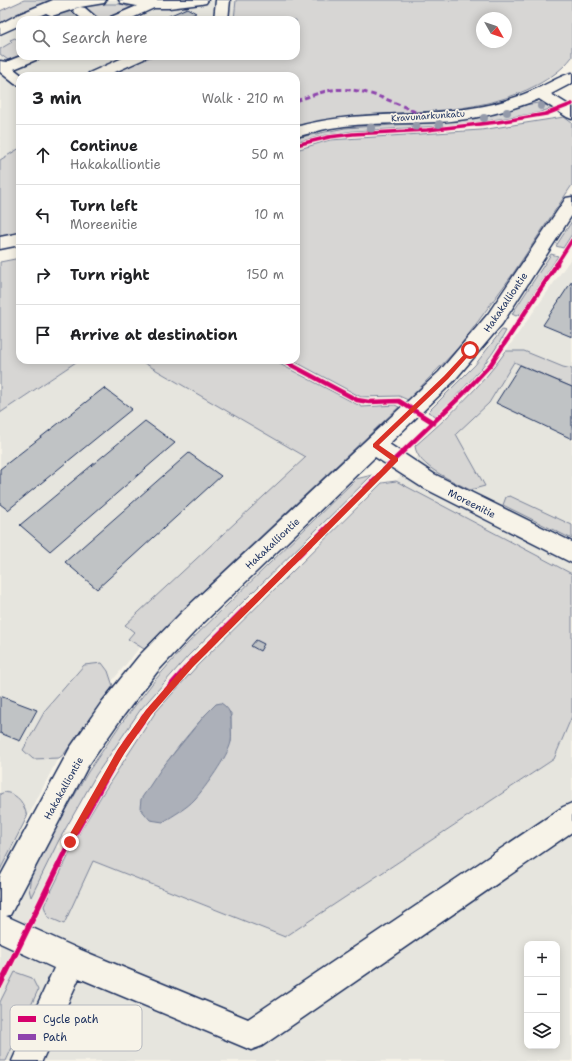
<!DOCTYPE html>
<html lang="en">
<head>
<meta charset="utf-8">
<style>
  :root { --surface:#fff; --page:#f2f2f2; --text:#202124; --muted:#757577; --line:#e0e0e0 }
  body { margin:0; font-family:"Shantell Sans",sans-serif; background:var(--page); color:var(--text) }
  .controls { position:absolute; right:12px; bottom:12px; display:grid; overflow:hidden; border-radius:8px; box-shadow:0 2px 10px #0003 }
  .controls button { width:36px; height:36px; display:grid; place-items:center; padding:0; border:0; border-bottom:1px solid var(--line); background:var(--surface); color:var(--text); font:20px sans-serif }
  .compass { position:absolute; left:476px; top:12px; width:36px; height:36px; border-radius:50%; background:var(--surface); box-shadow:0 2px 10px #0003; rotate:130deg }
  .stop { position:absolute; width:12px; height:12px; margin:-9px; border:3px solid #d93025; border-radius:50%; background:#fff }
  .stop.end { background:#d93025; border-color:#fff; box-shadow:0 1px 4px #0008 }
  .list { margin:0; padding:0; list-style:none }
  h2 { display:flex; justify-content:space-between; align-items:center; height:52px; margin:0; padding:0 16px; font-size:17px }
  h2 small { font-size:13px; font-weight:400; color:var(--muted) }
  .list li { display:grid; grid-template-columns:26px 1fr auto; gap:12px; align-items:center; box-sizing:border-box; height:60px; padding:0 16px; border-top:1px solid var(--line) }
  .list b { display:block; font-size:15px; white-space:nowrap }
  .list p { margin:0; font-size:13px; white-space:nowrap; color:var(--muted) }
  .list em { font-size:13px; font-style:normal; color:var(--muted) }
  .icon { flex:none; width:22px; height:22px; fill:none; stroke:currentColor; stroke-width:2; stroke-linecap:round; stroke-linejoin:round }
  .map { position:relative; flex:none; width:572px; height:1061px; overflow:hidden }
  .search { position:absolute; background:var(--surface); box-shadow:0 2px 10px #0003; left:16px; top:16px; width:284px; height:44px; display:flex; align-items:center; gap:10px; box-sizing:border-box; padding:0 14px; border-radius:12px; color:var(--muted); font-size:15px }
  .panel { position:absolute; background:var(--surface); box-shadow:0 2px 10px #0003; left:16px; top:72px; width:284px; height:292px; border-radius:12px }
  .map>svg:first-child { display:block }
</style>
</head>
<body>
<div class="map">
<svg width="572" height="1061" viewBox="0 0 572 1061">
  <rect width="100%" height="100%" fill="#f7f3e8"/>
  <filter id="ink" filterUnits="userSpaceOnUse"><feTurbulence type="fractalNoise" baseFrequency=".025" numOctaves="2"/><feDisplacementMap in="SourceGraphic" scale="8" xChannelSelector="R" yChannelSelector="G"/><feConvolveMatrix kernelMatrix="1 2 1 2 8 2 1 2 1" color-interpolation-filters="sRGB"/></filter>
  <g filter="url(#ink)">
    <path fill="#e6e5de" fill-rule="evenodd" d="M58,0H236L235,15L234,20H20V56H153L106,76H20V148L0,160V26Z
      M572,257V574L396,481L491,372Z
      M79,360H162L343,459L141,646L74,727L20,832L285,937L554,759L572,716V1061H0V413ZM527,944H557V1046H527Z"/>
    <path fill="#d7d6d4" stroke="#798299" fill-rule="evenodd" d="M24,0H58L0,26V11Z
      M236,0H572V57C563,69 550,78 537,85C483,113 424,111 365,115C342,117 319,121 296,126V76H106L153,56H296V20H234ZM482,18H506V42H482Z
      M85,4H122L131,8L105,19L100,20L82,7L71,11L68,9Z
      M15,38L20,42V55L8,60L0,54V49L12,42L10,40Z
      M539,103L553,108L537,113L459,125L353,131L326,135L296,142V138L345,128L459,121L487,116L524,105Z
      M564,117L572,123V185L512,275L460,346L408,400L399,396L361,397L292,360H296V150L330,140L481,130Z
      M20,148V233L0,237V160Z
      M572,221V234L563,248L556,246Z
      M551,254L558,256L521,313L516,316L512,314Z
      M20,258V360H79L0,413V262Z
      M502,330L506,331C489,364 462,390 436,416L428,412L475,365Z
      M506,351H524L563,367L572,369V387L514,362L489,403L456,434L485,486L470,490C454,481 417,467 415,446C448,417 481,387 506,351Z
      M139,360H272L362,407L395,405L399,407L211,583L144,649L128,639L134,632L125,625L306,457Z
      M372,475L188,656L141,709L96,775L58,842L31,897L29,889L31,876L50,838L88,772L120,725L155,680L185,646L356,479Z
      M396,481L572,574V716L554,759L285,937L93,861L64,924L48,917L44,906L81,830L103,793L155,713L198,665L382,483ZM216,704L231,713V742L142,799C163,766 187,733 216,704Z
      M510,496L572,525V539L503,505L506,497Z
      M102,663L108,671L113,686L64,754L59,758L33,759L23,750L46,709L84,665Z
      M5,792C19,795 24,803 27,817L0,870V794Z
      M15,972L32,978L38,990L6,1061H0V1002Z"/>
    <path fill="#acb0b9" stroke="#727c95" d="M221,703C230,709 231,714 231,724C231,729 232,737 231,742C228,756 205,788 195,799C187,808 174,815 163,822L150,820L140,808L141,799L161,769L205,715L216,704Z"/>
    <path fill="#c0c3c5" stroke="#1b2f5e" d="M187,8L196,13L182,20H167L164,18Z
      M68,9L71,11L73,10L86,20H40Z
      M43,12L48,16L40,20H35L31,17Z
      M572,281V337L543,325Z
      M520,365L572,387V439L496,403Z
      M104,388L132,409L8,510L0,504V469Z
      M145,421L175,443L50,551L20,525Z
      M189,453L221,476L97,589L65,562Z
      M256,640L264,644L260,651L251,646Z
      M0,696L37,710L20,741L0,733Z"/>
    <g fill="none" stroke-linecap="round" stroke-linejoin="round">
      <path stroke="#cbcccc" stroke-width="16" stroke-dasharray="16 8" stroke-linecap="butt" d="M34,19L46,15"/>
      <g stroke="#1b2f5e" stroke-width="3">
        <path id="minor" d="M53,0H106L104,3L80,7L85,8L99,20H83L73,11L75,8L80,7L52,16L46,13L29,20H20V25L0,34V24L17,15Z
          M119,0H208L206,3L201,4L169,8H154L128,20H109L111,17L137,6L121,3Z
          M216,0H230L228,20H214Z
          M21,56H40L38,59L14,69L23,76H20V85L15,84L0,72V61L6,62Z
          M127,56H146L144,59L106,76H87L89,73Z
          M572,73V83L551,94L572,107V119L567,117L539,99C507,112 472,120 438,122C402,124 367,122 331,128C319,130 308,134 296,137V127C354,110 413,118 472,108C494,105 516,98 536,89C548,84 560,76 572,73Z
          M572,197V215L502,324L453,382L389,444L434,474L572,542V563L420,486L375,457L198,628L157,672L120,720L88,766L10,915L6,916L81,950L248,1019L563,807L572,803V832L262,1046L251,1050L79,978L42,1061H12L54,968L0,943V877L70,748L102,702L139,656L182,612L439,372L488,314L566,198Z
          M20,233V245L0,249V237Z"/>
      </g>
      <use href="#minor" fill="#f7f3e8" fill-rule="evenodd"/>
      <path stroke="#8e44ad" stroke-width="3" stroke-dasharray="5.5 3" stroke-linecap="butt" d="M296,101C308,97 319,92 332,90C364,86 398,104 426,117"/>
      <g stroke="#f7f3e8" stroke-width="5.5">
        <path id="cycleway-far2" d="M296,145L329,137L353,134L427,130L498,122L546,114L572,104
          M556,265L572,240"/>
      </g>
      <g stroke="#f7f3e8" stroke-width="7">
        <path id="cycleway-far1" d="M282,360L357,400L369,402L399,401L434,423
          M244,610L395,459L463,394L491,364L557,264"/>
      </g>
      <g stroke="#f7f3e8" stroke-width="8">
        <path id="cycleway" d="M0,985L70,842L121,751L148,712L190,664L245,609"/>
      </g>
      <use href="#cycleway-far2" stroke="#d6006c" stroke-width="3.5"/>
      <use href="#cycleway-far1" stroke="#d6006c" stroke-width="4.5"/>
      <use href="#cycleway" stroke="#d6006c" stroke-width="6"/>
    </g>
    <g fill="#9399a9">
      <circle cx="541" cy="106" r="4"/>
      <circle cx="507" cy="112" r="4"/>
      <circle cx="484" cy="118" r="4"/>
      <circle cx="439" cy="124" r="4"/>
      <circle cx="416" cy="126" r="4.5"/>
      <circle cx="371" cy="128" r="4.5"/>
    </g>
  </g>
  <path fill="#d93025" d="M470,348L473,350L472,352L448,379L379,445L398,458V461L193,667L151,715L124,754L72,844H67V839L118,749L146,710L188,662L391,460L373,447V444L444,376Z"/>
  <g text-anchor="middle" stroke-width="3.5" stroke-linejoin="round" paint-order="stroke">
    <g font-size="9" fill="#1b2f5e" stroke="#f7f3e8">
      <text transform="translate(428 116) rotate(-4)" y="3">Kravunarkunkatu</text>
    </g>
    <g font-size="10" fill="#1b2f5e" stroke="#f7f3e8">
      <text transform="translate(505 302) rotate(-56)" y="4">Hakakalliontie</text>
      <text transform="translate(472 503) rotate(27)" y="4">Moreenitie</text>
      <text transform="translate(272 543) rotate(-43)" y="4">Hakakalliontie</text>
      <text transform="translate(63 788) rotate(-61)" y="4">Hakakalliontie</text>
    </g>
  </g>
  <rect x="10" y="1005" width="132" height="46" rx="6" fill="#f7f3e8" stroke="#b5b8bf" stroke-width="1"/>
  <rect x="18" y="1016" width="18" height="6" fill="#d6006c"/>
  <rect x="18" y="1034" width="18" height="6" fill="#8e44ad"/>
  <g font-size="11" fill="#1b2f5e">
    <text x="43" y="1023">Cycle path</text>
    <text x="43" y="1041">Path</text>
  </g>
</svg>
<div class="controls">
<button>+</button>
<button>−</button>
<button><svg class="icon" aria-label="layers" viewBox="0 0 24 24"><path d="M12 4l9 5-9 5-9-5zM3 14l9 5 9-5"/></svg></button>
</div>
<svg class="compass" viewBox="-18 -18 36 36"><path d="M0-13l5 13h-10z" fill="#e53935"/><path d="M0 13l5-13h-10z" fill="#757577"/></svg>
<div class="stop" style="left:470px;top:350px"></div>
<div class="stop end" style="left:70px;top:842px"></div>
<div class="search"><svg class="icon" aria-label="search" viewBox="0 0 24 24"><circle cx="10" cy="10" r="6"/><path d="M15 15l6 6"/></svg>Search here</div>
<section class="panel">
<h2>3 min<small>Walk · 210 m</small></h2>
<ul class="list">
<li><svg class="icon" aria-label="ahead" viewBox="0 0 24 24"><path d="M12 20V5M6 11l6-6 6 6"/></svg><div><b>Continue</b><p>Hakakalliontie</p></div><em>50 m</em></li>
<li><svg class="icon" aria-label="left" viewBox="0 0 24 24"><path d="M17 20v-9H6M10 6l-5 5 5 5"/></svg><div><b>Turn left</b><p>Moreenitie</p></div><em>10 m</em></li>
<li><svg class="icon" aria-label="right" viewBox="0 0 24 24"><path d="M7 20v-9h11M14 6l5 5-5 5"/></svg><div><b>Turn right</b></div><em>150 m</em></li>
<li><svg class="icon" aria-label="arrive" viewBox="0 0 24 24"><path d="M6 21V4h12l-3 4 3 4H6"/></svg><div><b>Arrive at destination</b></div></li>
</ul>
</section>
</div>
</body>
</html>
